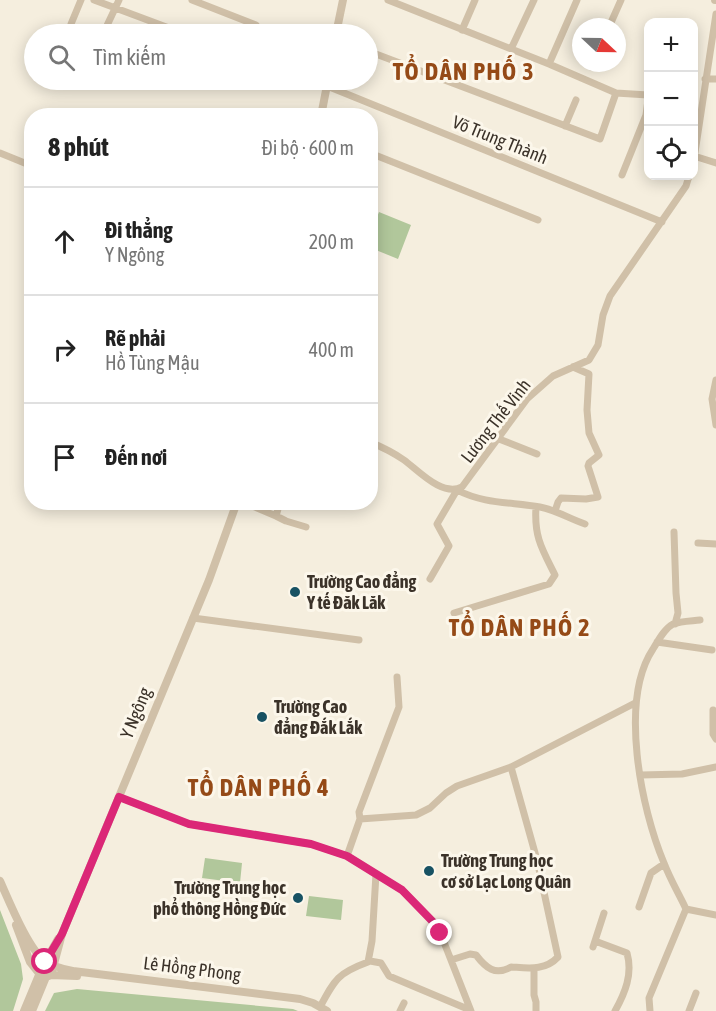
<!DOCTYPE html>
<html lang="vi">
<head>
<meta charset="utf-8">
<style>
  :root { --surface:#fff; --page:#f6f6f6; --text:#222; --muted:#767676; --line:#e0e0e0 }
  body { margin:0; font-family:"Asap Condensed",sans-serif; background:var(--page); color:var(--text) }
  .controls { position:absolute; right:18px; top:18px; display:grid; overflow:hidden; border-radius:12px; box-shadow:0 3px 15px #0003 }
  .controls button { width:54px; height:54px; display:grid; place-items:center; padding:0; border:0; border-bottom:2px solid var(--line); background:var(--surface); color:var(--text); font:30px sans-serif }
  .compass { position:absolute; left:572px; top:18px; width:54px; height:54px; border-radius:50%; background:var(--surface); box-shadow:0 3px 15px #0003; rotate:112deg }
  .stop { position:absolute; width:18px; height:18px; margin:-14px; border:4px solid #db2777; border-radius:50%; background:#fff }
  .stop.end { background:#db2777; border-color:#fff; box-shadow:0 2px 6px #0008 }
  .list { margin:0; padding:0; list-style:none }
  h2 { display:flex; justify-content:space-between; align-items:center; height:78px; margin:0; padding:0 24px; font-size:26px }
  h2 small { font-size:20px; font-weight:400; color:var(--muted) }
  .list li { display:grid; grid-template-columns:39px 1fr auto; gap:18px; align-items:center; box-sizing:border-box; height:108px; padding:0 24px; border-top:2px solid var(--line) }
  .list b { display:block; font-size:22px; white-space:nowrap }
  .list p { margin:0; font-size:20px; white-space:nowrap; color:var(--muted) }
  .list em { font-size:20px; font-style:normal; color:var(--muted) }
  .icon { flex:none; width:33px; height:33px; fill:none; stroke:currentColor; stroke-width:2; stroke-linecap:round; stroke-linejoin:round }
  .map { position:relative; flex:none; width:716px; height:1011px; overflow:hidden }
  .search { position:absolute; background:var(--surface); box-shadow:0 3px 15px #0003; left:24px; top:24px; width:354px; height:66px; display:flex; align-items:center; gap:15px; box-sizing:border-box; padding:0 21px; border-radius:33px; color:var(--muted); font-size:22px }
  .panel { position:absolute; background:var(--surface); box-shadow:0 3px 15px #0003; left:24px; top:108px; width:354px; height:402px; border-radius:24px }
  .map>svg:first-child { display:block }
</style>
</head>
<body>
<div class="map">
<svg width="716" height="1011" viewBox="0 0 716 1011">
  <rect width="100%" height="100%" fill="#f5eede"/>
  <path fill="#b1c79b" d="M379,212L411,225L398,259L371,248V232Z
    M205,858L242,863L240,883L202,878Z
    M309,896L343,900L341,920L306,916Z
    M0,910L21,964L23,979L13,1011H0Z
    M77,989L293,1009L298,1011H45L54,993Z"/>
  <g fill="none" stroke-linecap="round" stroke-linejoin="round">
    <path stroke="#d0c0a8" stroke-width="7" d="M94,0L185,34
      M192,0L256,25
      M388,0L549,64L616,93L648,95
      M71,24L81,0
      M609,27L621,0
      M462,30L475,0
      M103,34L119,0
      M511,49L534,0
      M368,51L600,139L616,93
      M549,64L577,0
      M591,67L593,63
      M705,79H716
      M327,86L662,222
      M565,126L576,100
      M0,153L32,166
      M370,153L538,220
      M694,156L716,163
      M694,159L716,14
      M622,175L646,115L648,100
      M716,380L712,399L716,425
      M499,439L537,454
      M370,442C382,447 394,453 404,460C419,471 442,497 462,487L527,399L553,376L589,360L598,345L603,315L610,296L686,186L689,176
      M243,502L276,516L280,502
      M555,511L558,502L561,498L586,499L598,497L588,466L589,463L599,455L589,433L587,410L589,374L573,367
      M276,516L286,521L306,527
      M674,532L676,593L678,613L675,624
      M698,543L716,544
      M430,579L449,546L437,524L457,490C484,504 511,502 540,507C556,510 570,519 585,524
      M454,613L549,584L555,575C542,549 534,537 536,507
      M193,618L359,640
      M657,642L712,650
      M713,710V734L716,739
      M641,775L682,774L716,767
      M119,797L189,824L311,844L347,856L402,890L438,927L471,1011
      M360,819L416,815L430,808L446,793L457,786L511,767L635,703
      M347,856L360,819L359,812L399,707L397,677
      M639,907L651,873L664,864
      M686,909L716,915
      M595,941L627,953C633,974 625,993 615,1011
      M593,947L604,913
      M451,960L470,954L476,955C486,968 495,976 511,967C528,968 545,971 558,957L537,860L511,767
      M370,961L381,963L389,976L470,1010
      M534,968V995L536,1002V1011
      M320,1007C335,979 338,973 368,962L372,941L376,874
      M400,1011L404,1003
      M650,1011L649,998L686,909C679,894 670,879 664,863C641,809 619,700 653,649C658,641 664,629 673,624C681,621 692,621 700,620
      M689,1011L696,993"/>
    <path stroke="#d0c0a8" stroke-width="8" d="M715,0H716
      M336,34L343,0
      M321,116L328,80
      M0,881C9,901 29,951 46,962C54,967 64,969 73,971L300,999L313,1003L327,1011
      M16,925L30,962L38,972
      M39,975L46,977L51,975L77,976
      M51,975L62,934L209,580L237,502
      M24,1011L39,975L38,968L45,962L58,939
      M32,1011L46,977"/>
  </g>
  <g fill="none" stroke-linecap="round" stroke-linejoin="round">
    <path stroke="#db2777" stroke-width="8" d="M45,962L62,934L119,797L189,824L311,844L347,856L402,890L438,927L440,933"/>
  </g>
  <g fill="#185263" stroke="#fcf7eb" stroke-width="2">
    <circle cx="295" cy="592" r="6"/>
    <circle cx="262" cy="717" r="6"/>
    <circle cx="429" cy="871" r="6"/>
    <circle cx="298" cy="898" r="6"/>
  </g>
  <g text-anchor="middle" stroke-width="6" stroke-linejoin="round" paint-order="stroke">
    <g font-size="18" fill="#3b3229" stroke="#fcf7eb">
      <text transform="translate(500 140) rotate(22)" y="6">Võ Trung Thành</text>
      <text transform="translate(496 421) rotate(-52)" y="6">Lương Thế Vinh</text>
      <text transform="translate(136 713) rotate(-68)" y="6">Y Ngông</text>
      <text transform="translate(192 969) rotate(7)" y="6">Lê Hồng Phong</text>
    </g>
    <g font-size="18" font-weight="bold" fill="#3b3229" stroke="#fcf7eb" text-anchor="start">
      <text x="307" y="588">Trường Cao đẳng<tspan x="307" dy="21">Y tế Đăk Lăk</tspan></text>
      <text x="274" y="713">Trường Cao<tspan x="274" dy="21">đẳng Đắk Lắk</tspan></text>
      <text x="441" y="867">Trường Trung học<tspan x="441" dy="21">cơ sở Lạc Long Quân</tspan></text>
      <text x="286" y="894" text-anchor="end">Trường Trung học<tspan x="286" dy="21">phổ thông Hồng Đức</tspan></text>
    </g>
    <g font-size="24" font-weight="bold" letter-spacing="1.5" fill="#954a17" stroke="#fcf7eb">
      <text x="464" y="80">TỔ DÂN PHỐ 3</text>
      <text x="520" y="636">TỔ DÂN PHỐ 2</text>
      <text x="259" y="796">TỔ DÂN PHỐ 4</text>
    </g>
  </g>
</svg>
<div class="controls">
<button>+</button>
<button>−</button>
<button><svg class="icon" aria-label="locate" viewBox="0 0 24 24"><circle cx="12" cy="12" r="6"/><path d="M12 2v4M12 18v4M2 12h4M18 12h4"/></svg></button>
</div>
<svg class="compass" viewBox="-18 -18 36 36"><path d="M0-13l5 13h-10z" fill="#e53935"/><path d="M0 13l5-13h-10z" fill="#767676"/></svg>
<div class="stop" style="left:45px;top:962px"></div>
<div class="stop end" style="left:440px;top:933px"></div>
<div class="search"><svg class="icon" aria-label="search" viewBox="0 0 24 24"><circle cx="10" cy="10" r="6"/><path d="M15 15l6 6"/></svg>Tìm kiếm</div>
<section class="panel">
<h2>8 phút<small>Đi bộ · 600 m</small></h2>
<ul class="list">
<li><svg class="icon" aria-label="ahead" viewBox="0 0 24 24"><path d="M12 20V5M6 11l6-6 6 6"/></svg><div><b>Đi thẳng</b><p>Y Ngông</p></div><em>200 m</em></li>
<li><svg class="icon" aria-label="right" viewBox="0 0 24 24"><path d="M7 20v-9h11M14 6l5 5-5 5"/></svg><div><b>Rẽ phải</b><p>Hồ Tùng Mậu</p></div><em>400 m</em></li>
<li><svg class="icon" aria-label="arrive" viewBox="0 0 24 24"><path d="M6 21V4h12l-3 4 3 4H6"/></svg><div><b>Đến nơi</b></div></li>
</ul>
</section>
</div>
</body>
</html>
